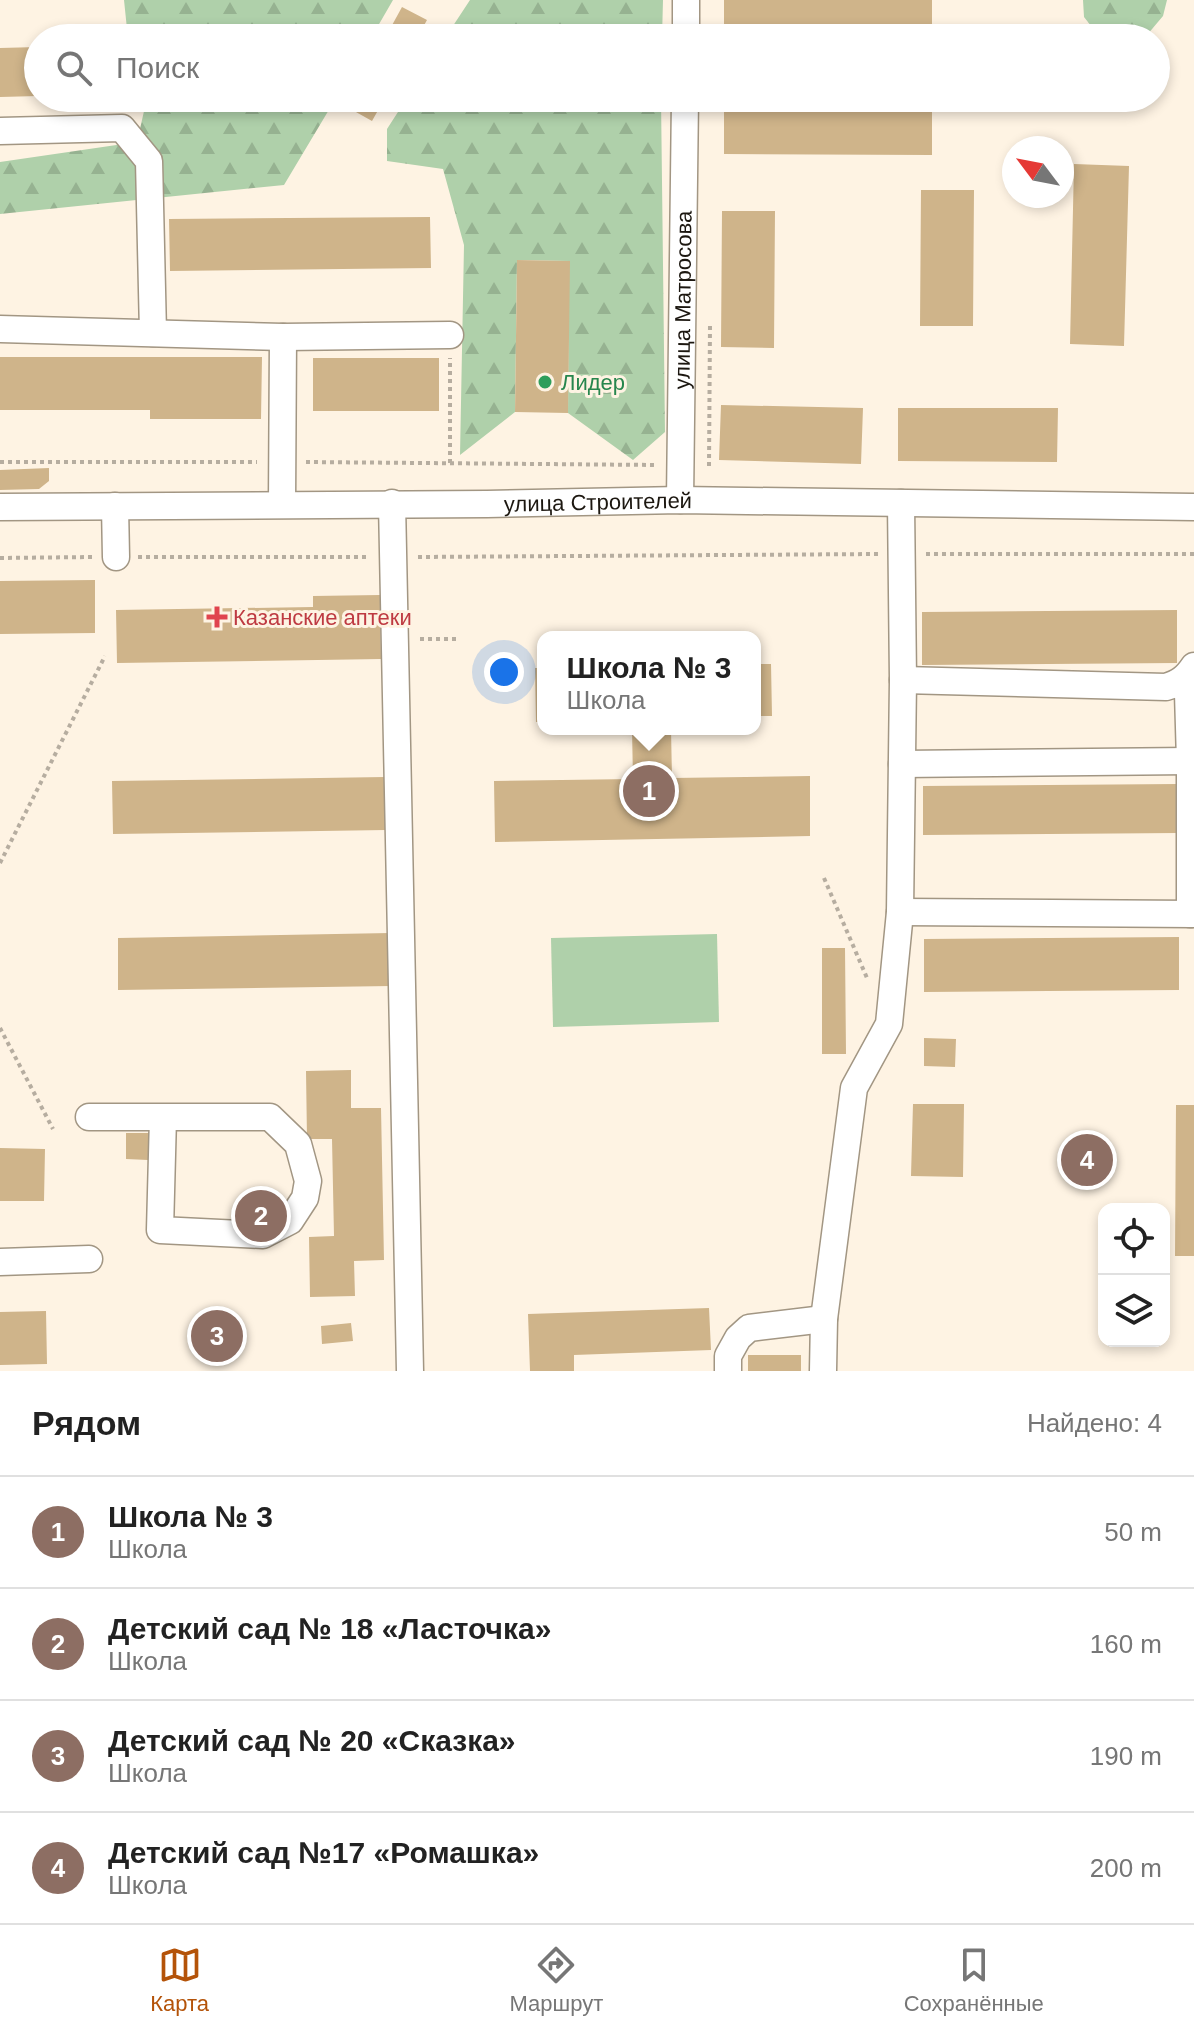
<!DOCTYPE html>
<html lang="ru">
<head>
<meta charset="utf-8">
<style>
  :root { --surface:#fff; --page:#f6f6f6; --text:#222; --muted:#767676; --line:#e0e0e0; --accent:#b45309 }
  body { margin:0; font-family:Helvetica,sans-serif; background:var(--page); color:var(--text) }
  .controls { position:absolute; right:24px; bottom:24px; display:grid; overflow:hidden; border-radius:16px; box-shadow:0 4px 12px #0003 }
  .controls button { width:72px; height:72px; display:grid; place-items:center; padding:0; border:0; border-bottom:2px solid var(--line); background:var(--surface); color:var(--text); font:40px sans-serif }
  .compass { position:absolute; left:1002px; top:136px; width:72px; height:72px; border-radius:50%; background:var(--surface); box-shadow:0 4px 12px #0003; rotate:302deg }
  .you { position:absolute; left:504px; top:672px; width:28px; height:28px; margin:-20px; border:6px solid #fff; border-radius:50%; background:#1a73e8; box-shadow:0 0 0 12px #1a73e833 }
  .badge { display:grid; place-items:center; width:52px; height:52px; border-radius:50%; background:var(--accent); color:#fff; font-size:26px; font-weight:700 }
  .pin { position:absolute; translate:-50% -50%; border:4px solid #fff; box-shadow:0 2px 8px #0006 }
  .popup { position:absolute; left:537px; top:631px; width:224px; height:104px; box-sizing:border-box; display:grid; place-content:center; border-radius:16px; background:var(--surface); filter:drop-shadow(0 2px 6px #0005); font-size:26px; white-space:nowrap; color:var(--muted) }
  .popup b { font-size:30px; color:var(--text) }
  .popup::after { content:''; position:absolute; left:50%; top:100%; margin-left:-16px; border:16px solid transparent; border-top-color:var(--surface) }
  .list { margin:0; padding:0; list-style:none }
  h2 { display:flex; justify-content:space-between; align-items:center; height:104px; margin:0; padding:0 32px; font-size:34px }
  h2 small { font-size:26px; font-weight:400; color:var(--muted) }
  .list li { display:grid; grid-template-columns:52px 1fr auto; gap:24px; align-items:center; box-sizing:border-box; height:112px; padding:0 32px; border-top:2px solid var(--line) }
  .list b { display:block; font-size:30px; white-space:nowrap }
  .list p { margin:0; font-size:26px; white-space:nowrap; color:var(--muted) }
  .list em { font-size:26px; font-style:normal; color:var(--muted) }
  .icon { flex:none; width:44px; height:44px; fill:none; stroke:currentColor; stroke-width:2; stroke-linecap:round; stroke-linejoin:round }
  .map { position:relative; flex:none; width:1194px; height:1371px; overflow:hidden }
  .search { position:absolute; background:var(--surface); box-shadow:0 4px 12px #0003; left:24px; right:24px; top:24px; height:88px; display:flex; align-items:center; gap:20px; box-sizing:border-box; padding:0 28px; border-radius:44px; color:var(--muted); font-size:30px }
  .sheet { height:552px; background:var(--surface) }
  nav { display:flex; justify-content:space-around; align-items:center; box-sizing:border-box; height:112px; border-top:2px solid var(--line); background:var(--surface); font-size:22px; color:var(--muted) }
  nav a { display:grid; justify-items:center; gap:4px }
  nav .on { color:var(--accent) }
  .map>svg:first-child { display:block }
</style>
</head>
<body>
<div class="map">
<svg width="1194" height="1371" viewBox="0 0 1194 1371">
  <defs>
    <pattern id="forest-firs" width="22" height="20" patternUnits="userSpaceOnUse" patternTransform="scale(2)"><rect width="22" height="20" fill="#afd0aa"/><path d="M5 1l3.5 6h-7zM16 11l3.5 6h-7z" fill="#96b291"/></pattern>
  </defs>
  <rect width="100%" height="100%" fill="#fef3e3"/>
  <path fill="url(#forest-firs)" d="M124,0H393L371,38H151L127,29Z
    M470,0H663L662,38H445Z
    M1083,0H1167L1163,16L1147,35L1137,38H1107L1099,36L1084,17Z
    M147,98H336L284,185L0,214V162L137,142Z
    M407,98H661L665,432L633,460L568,413L569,261L517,260L515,412L460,455L464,245L443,169L387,161V129Z"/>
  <path fill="#afd0aa" d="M717,934L719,1022L553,1027L551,938Z"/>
  <path fill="#cfb48a" d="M724,0H932V36L724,35Z
    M402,7L427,20L417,38H385Z
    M38,47V96L0,97V48Z
    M352,98H385L372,121L347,107Z
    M724,98L932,99V155L724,154Z
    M1074,164L1129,166L1124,346L1070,344Z
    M921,190H974L973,326H920Z
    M722,211H775L774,348L721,347Z
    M430,217L431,268L170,271L169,219Z
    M517,260L570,261L568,413L515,412Z
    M0,357H262L261,419H150V410H0Z
    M313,358H439V411H313Z
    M721,405L863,408L861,464L719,460Z
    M898,408H1058L1057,462L898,461Z
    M49,468V481L39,489L0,490V470Z
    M95,580V633L0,634V581Z
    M380,595L381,659L117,663L116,610L313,607V596Z
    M1177,610V663L922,665V612Z
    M755,664H771L772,716H755Z
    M535,668H543V722H536Z
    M632,729H671L672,778L810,776V836L495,842L494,781L633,779Z
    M385,777L386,830L113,834L112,781Z
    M1178,784V833L923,835V786Z
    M390,933L391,986L118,990V938Z
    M1179,937V990L924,992V939Z
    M822,948H845L846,1054H822Z
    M924,1038L956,1039L955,1067L924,1066Z
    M351,1070V1108H381L384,1260L354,1261L355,1296L310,1297L309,1237L334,1236L332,1139H307L306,1071Z
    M913,1104H964L963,1177L911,1176Z
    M1176,1105H1194V1256H1175Z
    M126,1133H149L148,1160L126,1159Z
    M0,1148L45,1149L44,1201H0Z
    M709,1308L711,1350L574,1355V1371H530L528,1314Z
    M46,1311L47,1364L0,1365V1312Z
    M351,1323L353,1341L322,1344L321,1326Z
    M748,1355H801V1371H748Z"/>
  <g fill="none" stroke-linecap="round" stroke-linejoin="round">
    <g stroke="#a29683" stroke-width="29">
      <g id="minor">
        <path d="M686,38V0"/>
        <path d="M0,131L122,128L149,161L153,333"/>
        <path d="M0,329L283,337L450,335"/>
        <path id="s1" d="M680,500L685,98"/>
        <path d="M392,503L410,1371"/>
        <path d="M282,504L283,337"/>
        <path d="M115,506L116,557"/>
        <path id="s2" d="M0,507L487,504L680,500L1194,507"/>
        <path d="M903,680L1166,687C1179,683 1186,678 1194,666"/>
        <path d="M1179,683L1188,693L1190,761V914"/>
        <path d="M902,764L1190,761"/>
        <path d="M900,912L1194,914"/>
        <path d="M89,1117H270L298,1144L308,1181L305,1198L290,1221L263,1235L160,1230L163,1117"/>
        <path d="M0,1262L89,1259"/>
        <path d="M728,1371V1356L738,1338L749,1328L824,1319"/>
        <path d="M823,1371L824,1319L854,1088L889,1024L900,912L903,680L901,503"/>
      </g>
    </g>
    <path stroke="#b6ada0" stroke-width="4" stroke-dasharray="4 4" stroke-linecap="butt" d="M0,462H257
      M306,462L657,465
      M450,463V358
      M709,466L710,324
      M926,554H1194
      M138,557H370
      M418,557L878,554
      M0,558L94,557
      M420,639H458
      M0,863L105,656
      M824,878L867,978
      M0,1028L53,1129"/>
    <use href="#minor" stroke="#fff" stroke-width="26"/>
  </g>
  <circle fill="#2e9e5b" stroke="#fef3e3" stroke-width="3" cx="545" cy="382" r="8"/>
  <path fill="#e0444e" stroke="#fef3e3" stroke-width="3" d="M213 605h8v8h8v8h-8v8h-8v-8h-8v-8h8z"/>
  <g text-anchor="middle" stroke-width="6" stroke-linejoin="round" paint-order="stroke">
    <g font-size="22" fill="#1c1710" stroke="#fef3e3">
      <text dy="8" stroke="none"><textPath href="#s1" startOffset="200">улица Матросова</textPath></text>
      <text dy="8" stroke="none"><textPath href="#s2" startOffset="598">улица Строителей</textPath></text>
    </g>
    <g font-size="22" fill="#27864d" stroke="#fef3e3" text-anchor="start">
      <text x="561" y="390">Лидер</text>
    </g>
    <g font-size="22" fill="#be3a42" stroke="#fef3e3" text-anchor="start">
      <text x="233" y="625">Казанские аптеки</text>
    </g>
  </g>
</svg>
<div class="controls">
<button><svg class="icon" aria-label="locate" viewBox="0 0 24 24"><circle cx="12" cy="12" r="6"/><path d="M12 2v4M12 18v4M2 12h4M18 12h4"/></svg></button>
<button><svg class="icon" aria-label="layers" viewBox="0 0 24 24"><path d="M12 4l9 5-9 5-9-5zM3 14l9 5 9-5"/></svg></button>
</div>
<svg class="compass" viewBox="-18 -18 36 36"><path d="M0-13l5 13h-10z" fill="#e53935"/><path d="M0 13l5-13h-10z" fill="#767676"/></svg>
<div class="you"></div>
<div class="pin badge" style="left:649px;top:791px;background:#8d6e63">1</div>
<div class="popup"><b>Школа № 3</b>Школа</div>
<div class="pin badge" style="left:261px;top:1216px;background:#8d6e63">2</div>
<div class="pin badge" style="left:217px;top:1336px;background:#8d6e63">3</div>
<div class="pin badge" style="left:1087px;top:1160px;background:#8d6e63">4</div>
<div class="search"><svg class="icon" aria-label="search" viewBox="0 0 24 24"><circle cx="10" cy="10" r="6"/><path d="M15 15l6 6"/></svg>Поиск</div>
</div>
<section class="sheet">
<h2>Рядом<small>Найдено: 4</small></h2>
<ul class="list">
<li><span class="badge" style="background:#8d6e63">1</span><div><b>Школа № 3</b><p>Школа</p></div><em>50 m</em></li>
<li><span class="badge" style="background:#8d6e63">2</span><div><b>Детский сад № 18 «Ласточка»</b><p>Школа</p></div><em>160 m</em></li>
<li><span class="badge" style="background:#8d6e63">3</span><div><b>Детский сад № 20 «Сказка»</b><p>Школа</p></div><em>190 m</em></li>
<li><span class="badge" style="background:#8d6e63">4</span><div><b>Детский сад №17 «Ромашка»</b><p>Школа</p></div><em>200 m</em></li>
</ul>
</section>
<nav>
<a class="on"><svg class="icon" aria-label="map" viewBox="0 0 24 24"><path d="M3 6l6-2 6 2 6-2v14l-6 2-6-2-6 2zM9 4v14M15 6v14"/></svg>Карта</a>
<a><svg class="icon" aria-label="directions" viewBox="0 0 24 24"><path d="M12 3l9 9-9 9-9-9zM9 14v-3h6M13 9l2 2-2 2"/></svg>Маршрут</a>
<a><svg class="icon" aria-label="saved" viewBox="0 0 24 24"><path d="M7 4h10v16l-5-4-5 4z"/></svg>Сохранённые</a>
</nav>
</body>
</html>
